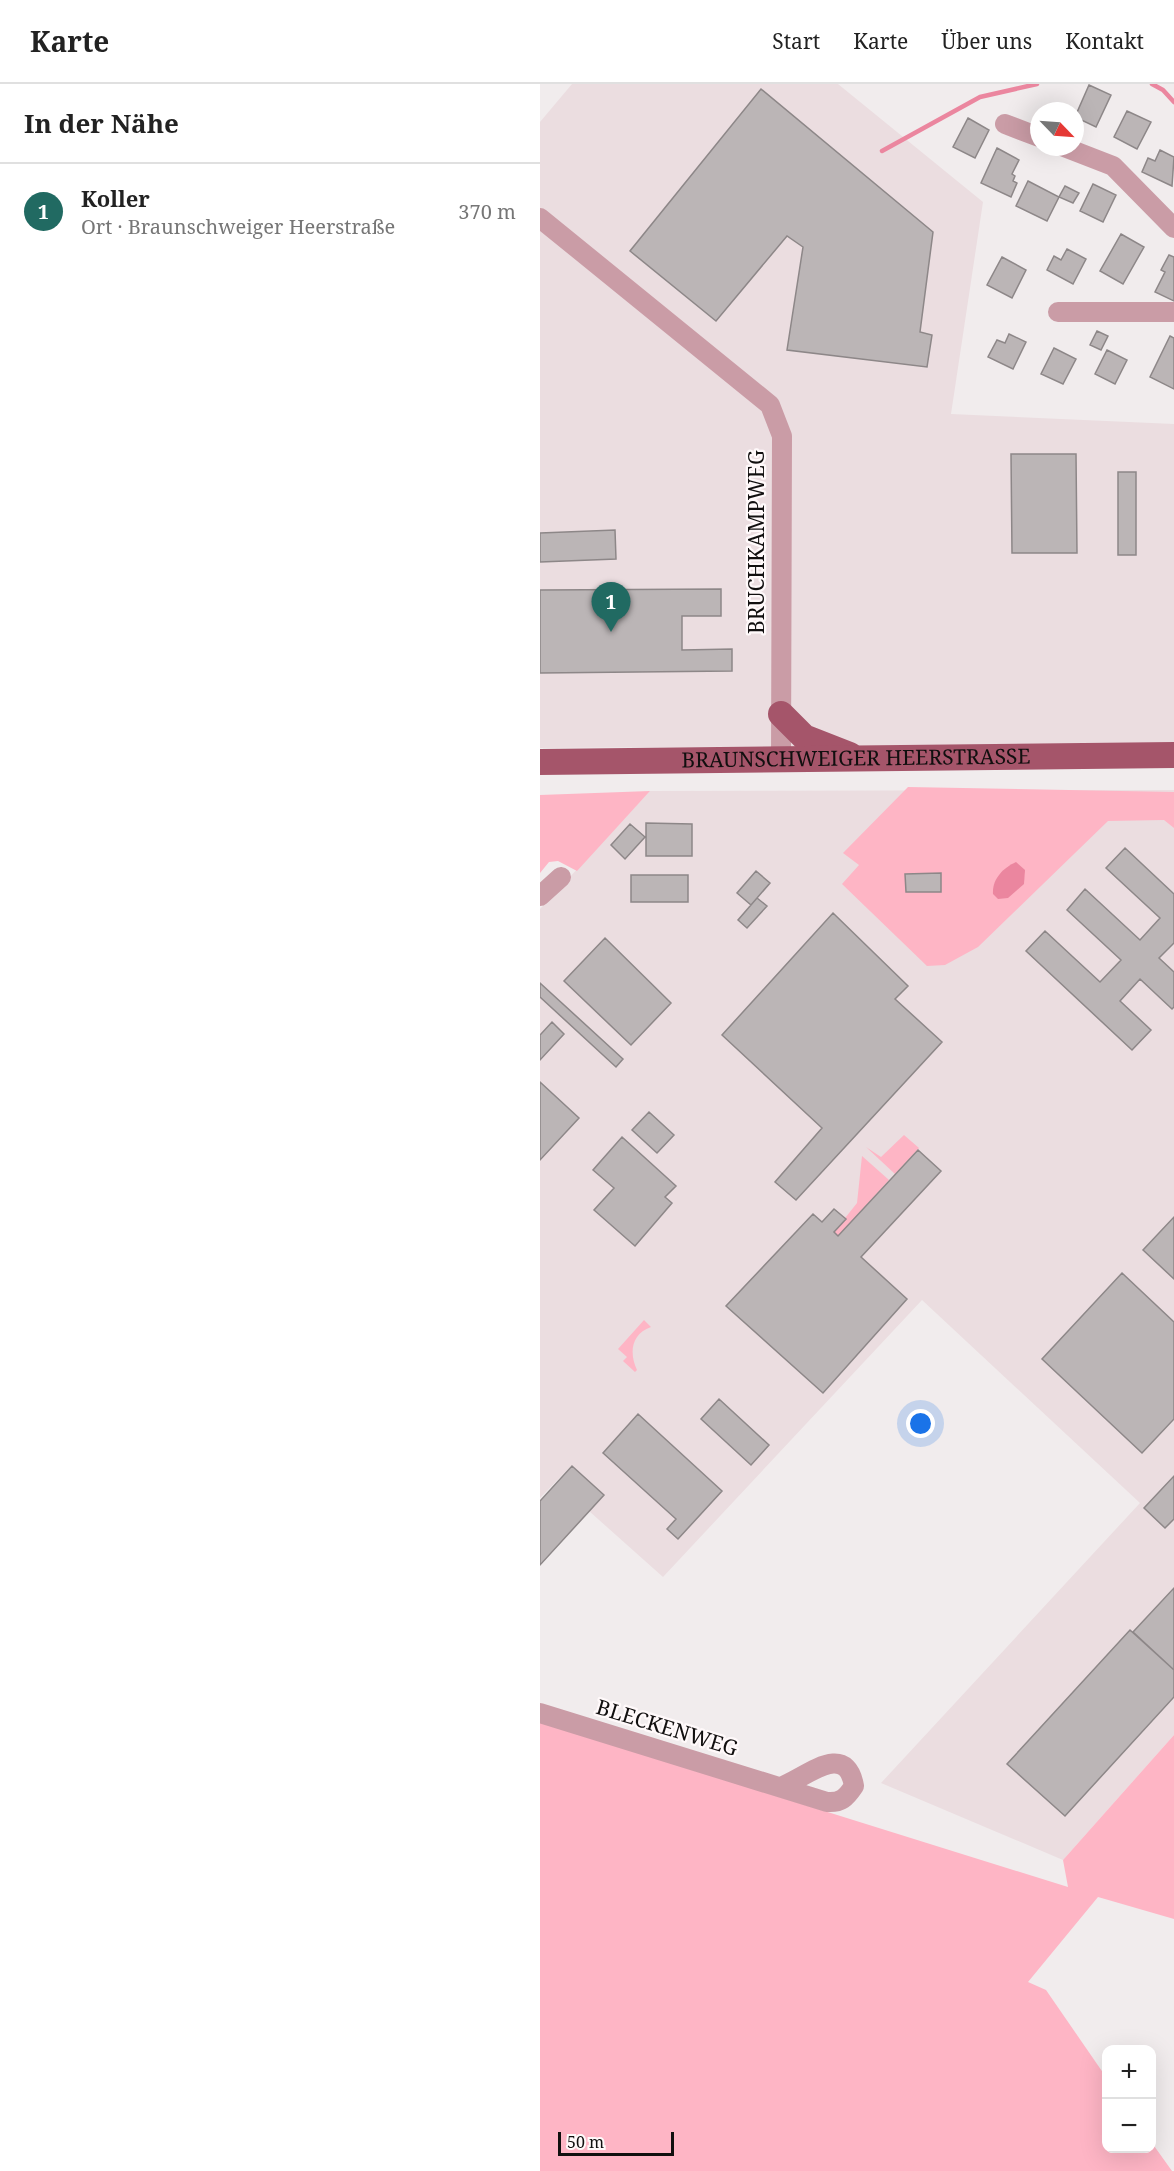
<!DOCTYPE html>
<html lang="de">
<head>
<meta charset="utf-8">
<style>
  :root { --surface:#fff; --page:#f6f6f6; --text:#222; --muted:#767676; --line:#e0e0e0; --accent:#216a62 }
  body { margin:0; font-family:"Noto Serif",serif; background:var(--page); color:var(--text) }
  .controls { position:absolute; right:18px; bottom:18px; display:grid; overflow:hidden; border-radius:12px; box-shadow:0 6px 24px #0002 }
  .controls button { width:54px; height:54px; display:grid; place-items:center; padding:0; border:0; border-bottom:2px solid var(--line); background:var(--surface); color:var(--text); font:30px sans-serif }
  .compass { position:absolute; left:490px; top:18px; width:54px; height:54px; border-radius:50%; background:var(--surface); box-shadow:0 6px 24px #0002; rotate:115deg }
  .scale { position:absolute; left:18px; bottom:15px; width:116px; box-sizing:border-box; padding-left:6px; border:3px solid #110f0f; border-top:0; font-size:16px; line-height:21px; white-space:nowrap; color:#110f0f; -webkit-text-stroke:4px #fff9fa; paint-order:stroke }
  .you { position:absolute; left:381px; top:1340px; width:21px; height:21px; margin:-15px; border:4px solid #fff; border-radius:50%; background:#1a73e8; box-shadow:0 0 0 9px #1a73e833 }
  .badge { display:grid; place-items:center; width:39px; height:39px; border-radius:50%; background:var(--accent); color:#fff; font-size:20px; font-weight:700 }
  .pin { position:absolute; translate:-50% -50px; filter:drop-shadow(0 2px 3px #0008) }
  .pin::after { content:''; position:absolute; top:32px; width:21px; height:18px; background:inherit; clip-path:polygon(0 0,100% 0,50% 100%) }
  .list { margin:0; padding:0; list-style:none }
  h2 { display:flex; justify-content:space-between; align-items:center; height:78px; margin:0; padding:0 24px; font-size:26px }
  h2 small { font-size:20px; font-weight:400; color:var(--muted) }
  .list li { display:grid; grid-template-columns:39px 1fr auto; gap:18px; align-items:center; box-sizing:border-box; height:96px; padding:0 24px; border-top:2px solid var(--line) }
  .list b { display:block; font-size:22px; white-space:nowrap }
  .list p { margin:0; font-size:20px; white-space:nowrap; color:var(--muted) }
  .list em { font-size:20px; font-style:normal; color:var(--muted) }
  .map { position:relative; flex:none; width:634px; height:2087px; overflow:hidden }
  header { display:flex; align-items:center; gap:36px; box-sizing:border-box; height:84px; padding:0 30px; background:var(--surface); border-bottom:2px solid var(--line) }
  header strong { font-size:28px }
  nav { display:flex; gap:33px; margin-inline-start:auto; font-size:21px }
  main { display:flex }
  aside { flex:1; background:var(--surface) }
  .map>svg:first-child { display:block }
</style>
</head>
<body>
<header>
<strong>Karte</strong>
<nav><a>Start</a><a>Karte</a><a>Über uns</a><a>Kontakt</a></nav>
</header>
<main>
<aside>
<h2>In der Nähe<small></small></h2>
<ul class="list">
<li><span class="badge">1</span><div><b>Koller</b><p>Ort · Braunschweiger Heerstraße</p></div><em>370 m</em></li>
</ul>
</aside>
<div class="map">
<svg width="634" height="2087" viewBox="0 0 634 2087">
  <rect width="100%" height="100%" fill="#f1eced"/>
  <path fill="#ebdde0" d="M32,0H298L443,118L411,330L634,340V660L0,664V38Z
    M634,706V1651L523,1776L341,1699L600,1419L382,1216L123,1493L49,1427L63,1411L31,1382L0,1414V825L110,707Z"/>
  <path fill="#feb5c5" d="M368,703L634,708V744L624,736L568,737L438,863L405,881L387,882L302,800L319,781L303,769Z
    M110,707L37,787L18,777L9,778L0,789V711Z
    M364,1051L379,1064L355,1090L326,1063L341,1073Z
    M322,1072L349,1096L298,1152L294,1148L317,1119Z
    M104,1236L111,1243C91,1250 89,1269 97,1286L95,1288L83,1277L87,1273L78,1265Z
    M0,1638L528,1803L523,1776L634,1651V1835L558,1813L488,1898L506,1906L566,1993V2064H612V2059L632,2087H0Z"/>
  <path fill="#eb869f" d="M476,778L485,786L484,800L468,814L458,815L453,810C452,795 463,784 476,778Z"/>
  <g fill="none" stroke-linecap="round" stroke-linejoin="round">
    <path stroke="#eb869f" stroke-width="4.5" d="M612,0L623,6L634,18
      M342,67L440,13L497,0"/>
  </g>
  <path fill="#bbb5b6" stroke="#8d8788" stroke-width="1.5" d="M549,1L571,11L556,43L535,33Z
    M221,5L393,148L380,248L392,251L387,283L247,266L263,163L247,152L176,237L90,167Z
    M587,27L611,38L597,65L574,53Z
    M428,34L449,46L435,74L413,63Z
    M457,64L479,76L472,90L475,92L473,97L477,99L471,113L441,99Z
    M620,66L634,73L632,102L602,88L608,74L615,77Z
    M488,97L519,113L507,137L476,122Z
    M553,100L576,111L563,138L540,127Z
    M525,102L539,109L533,119L519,113Z
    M581,150L604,163L583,200L560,187Z
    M527,165L546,175L533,200L507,186L514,172L521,176Z
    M629,171L634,173V217L615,208L625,188L621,186Z
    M462,173L486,186L472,214L447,201Z
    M557,247L568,252L561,266L550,261Z
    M469,250L486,258L473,285L448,273L457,256L465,259Z
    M630,252L634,254V305L610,293Z
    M514,264L536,275L523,300L501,290Z
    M567,266L587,276L575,300L555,290Z
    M471,370H536L537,469H472Z
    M578,388H596V471H578Z
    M75,446L76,475L0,478V449Z
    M181,505V532H142V566L192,565V587L0,589V506Z
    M106,739L152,740V772H106Z
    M90,740L105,753L85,775L71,761Z
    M585,764L634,810V859L619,874L634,888V923L632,925L600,895L580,917L611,946L592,966L486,867L505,847L560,898L581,876L527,826L545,805L600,856L620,834L566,784Z
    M216,787L230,799L211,821L197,809Z
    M401,789V808H366L365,790Z
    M91,791H148V818H91Z
    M217,814L227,822L207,844L198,836Z
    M293,829L368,902L355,915L402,958L256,1116L235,1098L282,1044L182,951Z
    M65,854L131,919L91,961L24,897Z
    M0,899L83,975L76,983L0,913Z
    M12,938L24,950L0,976V951Z
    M0,998L39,1034L0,1076Z
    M109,1028L134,1051L117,1069L92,1046Z
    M82,1053L136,1102L125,1113L132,1119L95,1162L54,1126L74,1104L53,1086Z
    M378,1066L401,1087L321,1173L367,1215L283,1309L186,1222L273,1130L282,1138L294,1125L306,1135L294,1148L298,1152Z
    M634,1133V1195L603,1166Z
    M582,1189L634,1238V1335L602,1369L502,1275Z
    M179,1315L229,1361L211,1381L161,1335Z
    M98,1330L182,1407L138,1455L127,1445L136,1435L63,1369Z
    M32,1382L64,1411L0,1481V1417Z
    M634,1392V1435L625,1444L604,1424Z
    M634,1504V1586L593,1548Z
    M590,1546L634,1586V1613L525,1732L467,1680Z"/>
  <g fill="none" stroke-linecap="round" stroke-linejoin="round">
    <path stroke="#ca9ca6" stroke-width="20" d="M465,40L499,53
      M524,63L573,82L634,144
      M0,134L230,321L242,352L241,677
      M518,228H634
      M0,812L21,793
      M0,1629L287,1718C301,1719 306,1714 314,1702C306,1655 264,1695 240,1703"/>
    <g stroke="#a5556a" stroke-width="26">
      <path d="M241,630L264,653L310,671"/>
      <path id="s1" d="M0,678L634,671"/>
    </g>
  </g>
  <g text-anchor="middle" stroke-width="4.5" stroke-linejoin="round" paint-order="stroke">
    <g font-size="21" fill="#110f0f" stroke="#fff9fa">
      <text transform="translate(217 458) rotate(-90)" y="7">BRUCHKAMPWEG</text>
      <text dy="7" stroke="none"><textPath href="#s1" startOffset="316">BRAUNSCHWEIGER HEERSTRASSE</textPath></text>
      <text transform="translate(127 1644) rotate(17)" y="7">BLECKENWEG</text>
    </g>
  </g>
</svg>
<div class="controls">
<button>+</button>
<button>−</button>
</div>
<svg class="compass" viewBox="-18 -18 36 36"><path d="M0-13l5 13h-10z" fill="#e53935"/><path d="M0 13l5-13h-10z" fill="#767676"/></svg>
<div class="scale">50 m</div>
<div class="you"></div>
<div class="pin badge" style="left:71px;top:548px">1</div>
</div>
</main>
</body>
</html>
